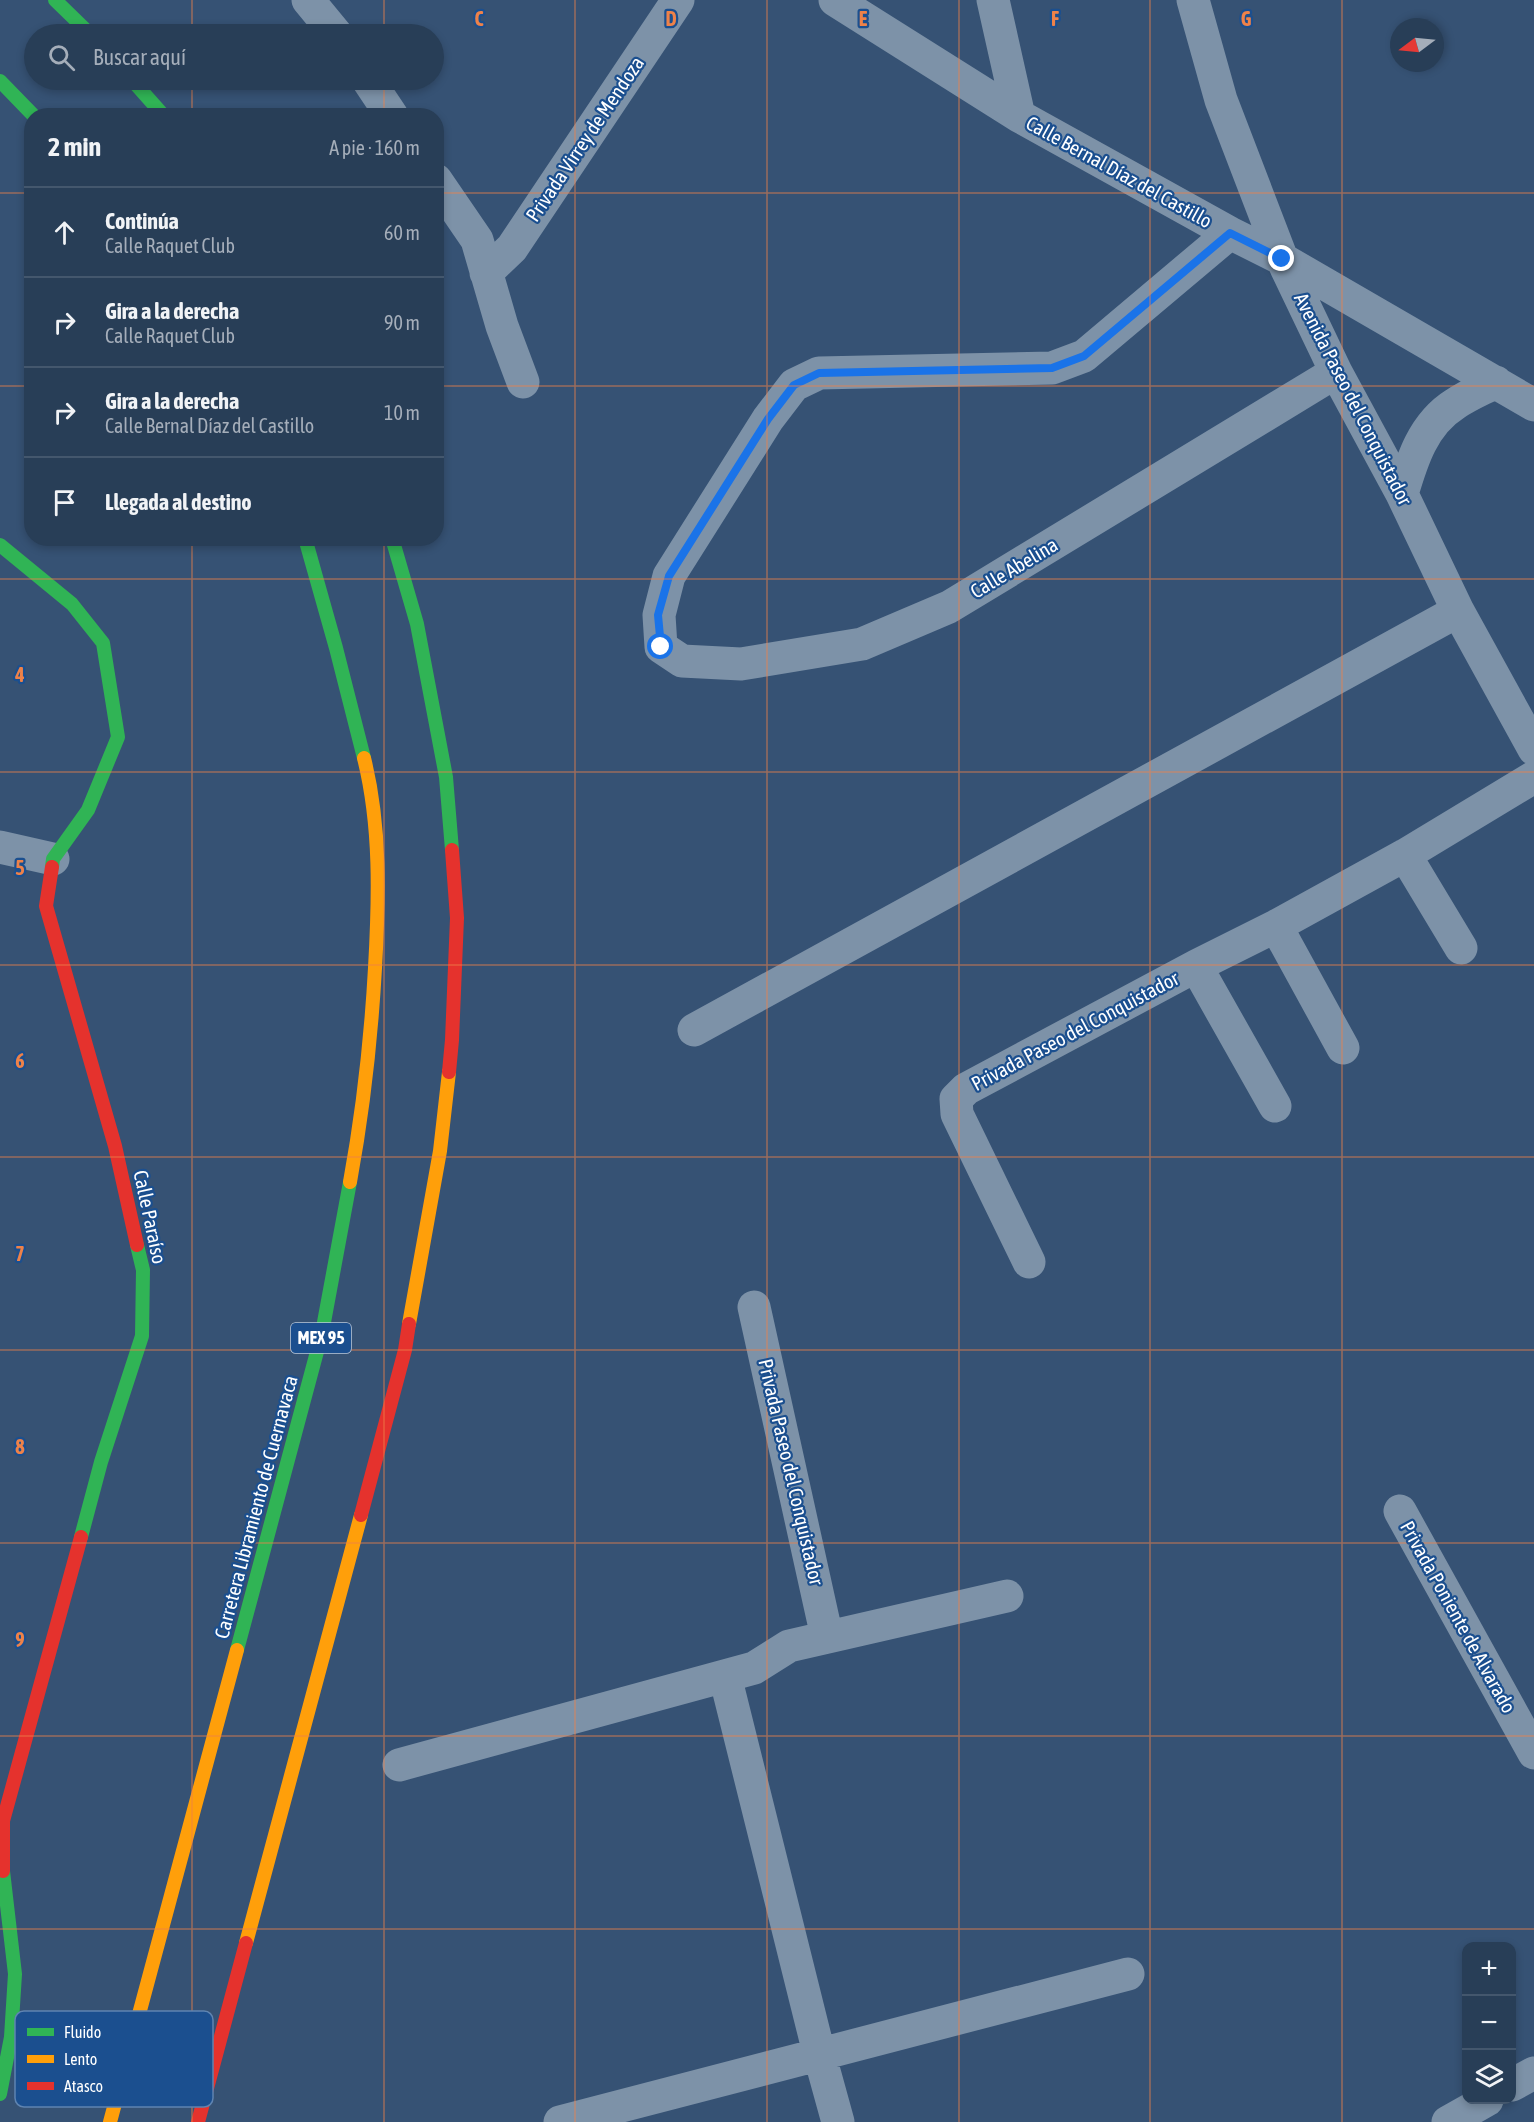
<!DOCTYPE html>
<html lang="es">
<head>
<meta charset="utf-8">
<style>
  :root { --surface:#283e57; --page:#30455d; --text:#f1f3f6; --muted:#a5aeba; --line:#44576d }
  body { margin:0; font-family:"Asap Condensed",sans-serif; background:var(--page); color:var(--text) }
  .controls { position:absolute; right:18px; bottom:18px; display:grid; overflow:hidden; border-radius:12px; box-shadow:0 3px 9px #0003 }
  .controls button { width:54px; height:54px; display:grid; place-items:center; padding:0; border:0; border-bottom:2px solid var(--line); background:var(--surface); color:var(--text); font:30px sans-serif }
  .compass { position:absolute; left:1390px; top:18px; width:54px; height:54px; border-radius:50%; background:var(--surface); box-shadow:0 3px 9px #0003; rotate:254deg }
  .stop { position:absolute; width:18px; height:18px; margin:-14px; border:4px solid #1a73e8; border-radius:50%; background:#fff }
  .stop.end { background:#1a73e8; border-color:#fff; box-shadow:0 2px 6px #0008 }
  .list { margin:0; padding:0; list-style:none }
  h2 { display:flex; justify-content:space-between; align-items:center; height:78px; margin:0; padding:0 24px; font-size:26px }
  h2 small { font-size:20px; font-weight:400; color:var(--muted) }
  .list li { display:grid; grid-template-columns:39px 1fr auto; gap:18px; align-items:center; box-sizing:border-box; height:90px; padding:0 24px; border-top:2px solid var(--line) }
  .list b { display:block; font-size:22px; white-space:nowrap }
  .list p { margin:0; font-size:20px; white-space:nowrap; color:var(--muted) }
  .list em { font-size:20px; font-style:normal; color:var(--muted) }
  .icon { flex:none; width:33px; height:33px; fill:none; stroke:currentColor; stroke-width:2; stroke-linecap:round; stroke-linejoin:round }
  .map { position:relative; flex:none; width:1534px; height:2122px; overflow:hidden }
  .search { position:absolute; background:var(--surface); box-shadow:0 3px 9px #0003; left:24px; top:24px; width:420px; height:66px; display:flex; align-items:center; gap:15px; box-sizing:border-box; padding:0 21px; border-radius:33px; color:var(--muted); font-size:22px }
  .panel { position:absolute; background:var(--surface); box-shadow:0 3px 9px #0003; left:24px; top:108px; width:420px; height:438px; border-radius:24px }
  .map>svg:first-child { display:block }
</style>
</head>
<body>
<div class="map">
<svg width="1534" height="2122" viewBox="0 0 1534 2122">
  <rect width="100%" height="100%" fill="#365274"/>
  <g fill="none" stroke-linecap="round" stroke-linejoin="round">
    <path stroke="#7d92a8" stroke-width="33" d="M308,0L336,34
      M835,0L1019,116L1230,233L1282,259L1534,405
      M993,0L1019,116
      M1193,0L1221,100L1282,259L1336,372L1402,494L1458,611L1534,749
      M368,80L392,116
      M436,180L477,240L502,326L523,382
      M1230,233L1084,356L1052,368L819,373L794,385L768,419L669,576L659,615L661,647L682,661L741,664L862,644L949,607L1336,372
      M486,273L512,248L678,0
      M1402,494C1412,460 1423,424 1455,404C1468,395 1483,389 1496,382
      M0,847L53,859
      M1405,855L1461,948
      M1276,926L1343,1048
      M1196,966L1275,1106
      M694,1030L1458,611
      M1029,1262L957,1114L956,1099L966,1089L1196,966L1276,926L1405,855L1534,777
      M754,1307L827,1637
      M1400,1511L1534,1753
      M725,1676L819,2053L838,2122
      M399,1765L754,1668L789,1646L1007,1596
      M1512,2085L1534,2073
      M560,2122L1128,1974
      M1448,2122L1487,2100"/>
    <path stroke="#30b455" stroke-width="14" d="M55,0L90,34
      M132,80L164,116
      M0,81L34,116
      M305,538L336,648L364,758
      M392,538L417,624L446,777L452,850
      M0,545L72,604L103,643L118,737L88,810L53,859L52,867
      M81,1537L101,1462L142,1336L143,1270L137,1245
      M237,1650L322,1333L350,1182
      M0,2094L11,2037L15,1974L3,1871"/>
    <path stroke="#ff9f0a" stroke-width="14" d="M350,1182C363,1111 371,1040 375,968C379,898 381,826 364,758
      M409,1324L440,1151L449,1072
      M246,1943L361,1515
      M110,2122L237,1650"/>
    <path stroke="#e5322d" stroke-width="14" d="M52,867L46,906L115,1146L137,1245
      M449,1072L452,1040L457,918L452,850
      M361,1515L405,1350L409,1324
      M3,1871V1821L81,1537
      M198,2122L246,1943"/>
  </g>
  <g fill="none" stroke-linecap="round" stroke-linejoin="round">
    <path stroke="#1a73e8" stroke-width="8" d="M661,647L658,615L669,576L768,419L794,385L819,373L1052,368L1084,356L1230,233L1282,259"/>
  </g>
  <path fill="none" stroke="#ee8249" stroke-width="1.5" stroke-opacity="0.55" d="M192,0V34M384,0V34M575,0V2122M767,0V2122M959,0V2122M1150,0V2122M1342,0V2122M192,80V116M384,80V116M0,193H32M436,193H1534M0,386H32M436,386H1534M192,538V2122M384,538V2122M0,579H1534M0,772H1534M0,965H1534M0,1157H1534M0,1350H1534M0,1543H1534M0,1736H1534M0,1929H1534"/>
  <g text-anchor="middle" stroke-width="4.5" stroke-linejoin="round" paint-order="stroke">
    <rect fill="#1b4f8f" stroke="#bbcadd" stroke-width="1.5" x="291" y="1323" width="60" height="30" rx="4.5"/>
    <g font-size="18" font-weight="bold" fill="#fff">
      <text x="321" y="1344">MEX 95</text>
    </g>
    <g font-size="20" fill="#fff" stroke="#1b4f8f">
      <text transform="translate(585 139) rotate(-56)" y="7">Privada Virrey de Mendoza</text>
      <text transform="translate(1119 172) rotate(29)" y="7">Calle Bernal Díaz del Castillo</text>
      <text transform="translate(1353 399) rotate(63)" y="7">Avenida Paseo del Conquistador</text>
      <text transform="translate(1014 568) rotate(-31)" y="7">Calle Abelina</text>
      <text transform="translate(1075 1031) rotate(-28)" y="7">Privada Paseo del Conquistador</text>
      <text transform="translate(150 1217) rotate(78)" y="7">Calle Paraíso</text>
      <text transform="translate(791 1472) rotate(77)" y="7">Privada Paseo del Conquistador</text>
      <text transform="translate(256 1507) rotate(-75)" y="7">Carretera Libramiento de Cuernavaca</text>
      <text transform="translate(1458 1617) rotate(61)" y="7">Privada Poniente de Alvarado</text>
    </g>
  </g>
  <rect x="15" y="2011" width="198" height="96" rx="9" fill="#1b4f8f" stroke="#5f84b1" stroke-width="1.5"/>
  <rect x="27" y="2028" width="27" height="8" fill="#30b455"/>
  <rect x="27" y="2055" width="27" height="8" fill="#ff9f0a"/>
  <rect x="27" y="2082" width="27" height="8" fill="#e5322d"/>
  <g font-size="16" fill="#fff">
    <text x="64" y="2038">Fluido</text>
    <text x="64" y="2065">Lento</text>
    <text x="64" y="2092">Atasco</text>
  </g>
  <g font-size="20" text-anchor="middle" font-weight="bold" fill="#ee8249" stroke="#1b4f8f" stroke-width="4.5" stroke-linejoin="round" paint-order="stroke">
    <text x="479" y="26">C</text>
    <text x="671" y="26">D</text>
    <text x="863" y="26">E</text>
    <text x="1055" y="26">F</text>
    <text x="1246" y="26">G</text>
    <text x="20" y="682">4</text>
    <text x="20" y="875">5</text>
    <text x="20" y="1068">6</text>
    <text x="20" y="1261">7</text>
    <text x="20" y="1454">8</text>
    <text x="20" y="1647">9</text>
  </g>
</svg>
<div class="controls">
<button>+</button>
<button>−</button>
<button><svg class="icon" aria-label="layers" viewBox="0 0 24 24"><path d="M12 4l9 5-9 5-9-5zM3 14l9 5 9-5"/></svg></button>
</div>
<svg class="compass" viewBox="-18 -18 36 36"><path d="M0-13l5 13h-10z" fill="#e53935"/><path d="M0 13l5-13h-10z" fill="#a5aeba"/></svg>
<div class="stop" style="left:661px;top:647px"></div>
<div class="stop end" style="left:1282px;top:259px"></div>
<div class="search"><svg class="icon" aria-label="search" viewBox="0 0 24 24"><circle cx="10" cy="10" r="6"/><path d="M15 15l6 6"/></svg>Buscar aquí</div>
<section class="panel">
<h2>2 min<small>A pie · 160 m</small></h2>
<ul class="list">
<li><svg class="icon" aria-label="ahead" viewBox="0 0 24 24"><path d="M12 20V5M6 11l6-6 6 6"/></svg><div><b>Continúa</b><p>Calle Raquet Club</p></div><em>60 m</em></li>
<li><svg class="icon" aria-label="right" viewBox="0 0 24 24"><path d="M7 20v-9h11M14 6l5 5-5 5"/></svg><div><b>Gira a la derecha</b><p>Calle Raquet Club</p></div><em>90 m</em></li>
<li><svg class="icon" aria-label="right" viewBox="0 0 24 24"><path d="M7 20v-9h11M14 6l5 5-5 5"/></svg><div><b>Gira a la derecha</b><p>Calle Bernal Díaz del Castillo</p></div><em>10 m</em></li>
<li><svg class="icon" aria-label="arrive" viewBox="0 0 24 24"><path d="M6 21V4h12l-3 4 3 4H6"/></svg><div><b>Llegada al destino</b></div></li>
</ul>
</section>
</div>
</body>
</html>
